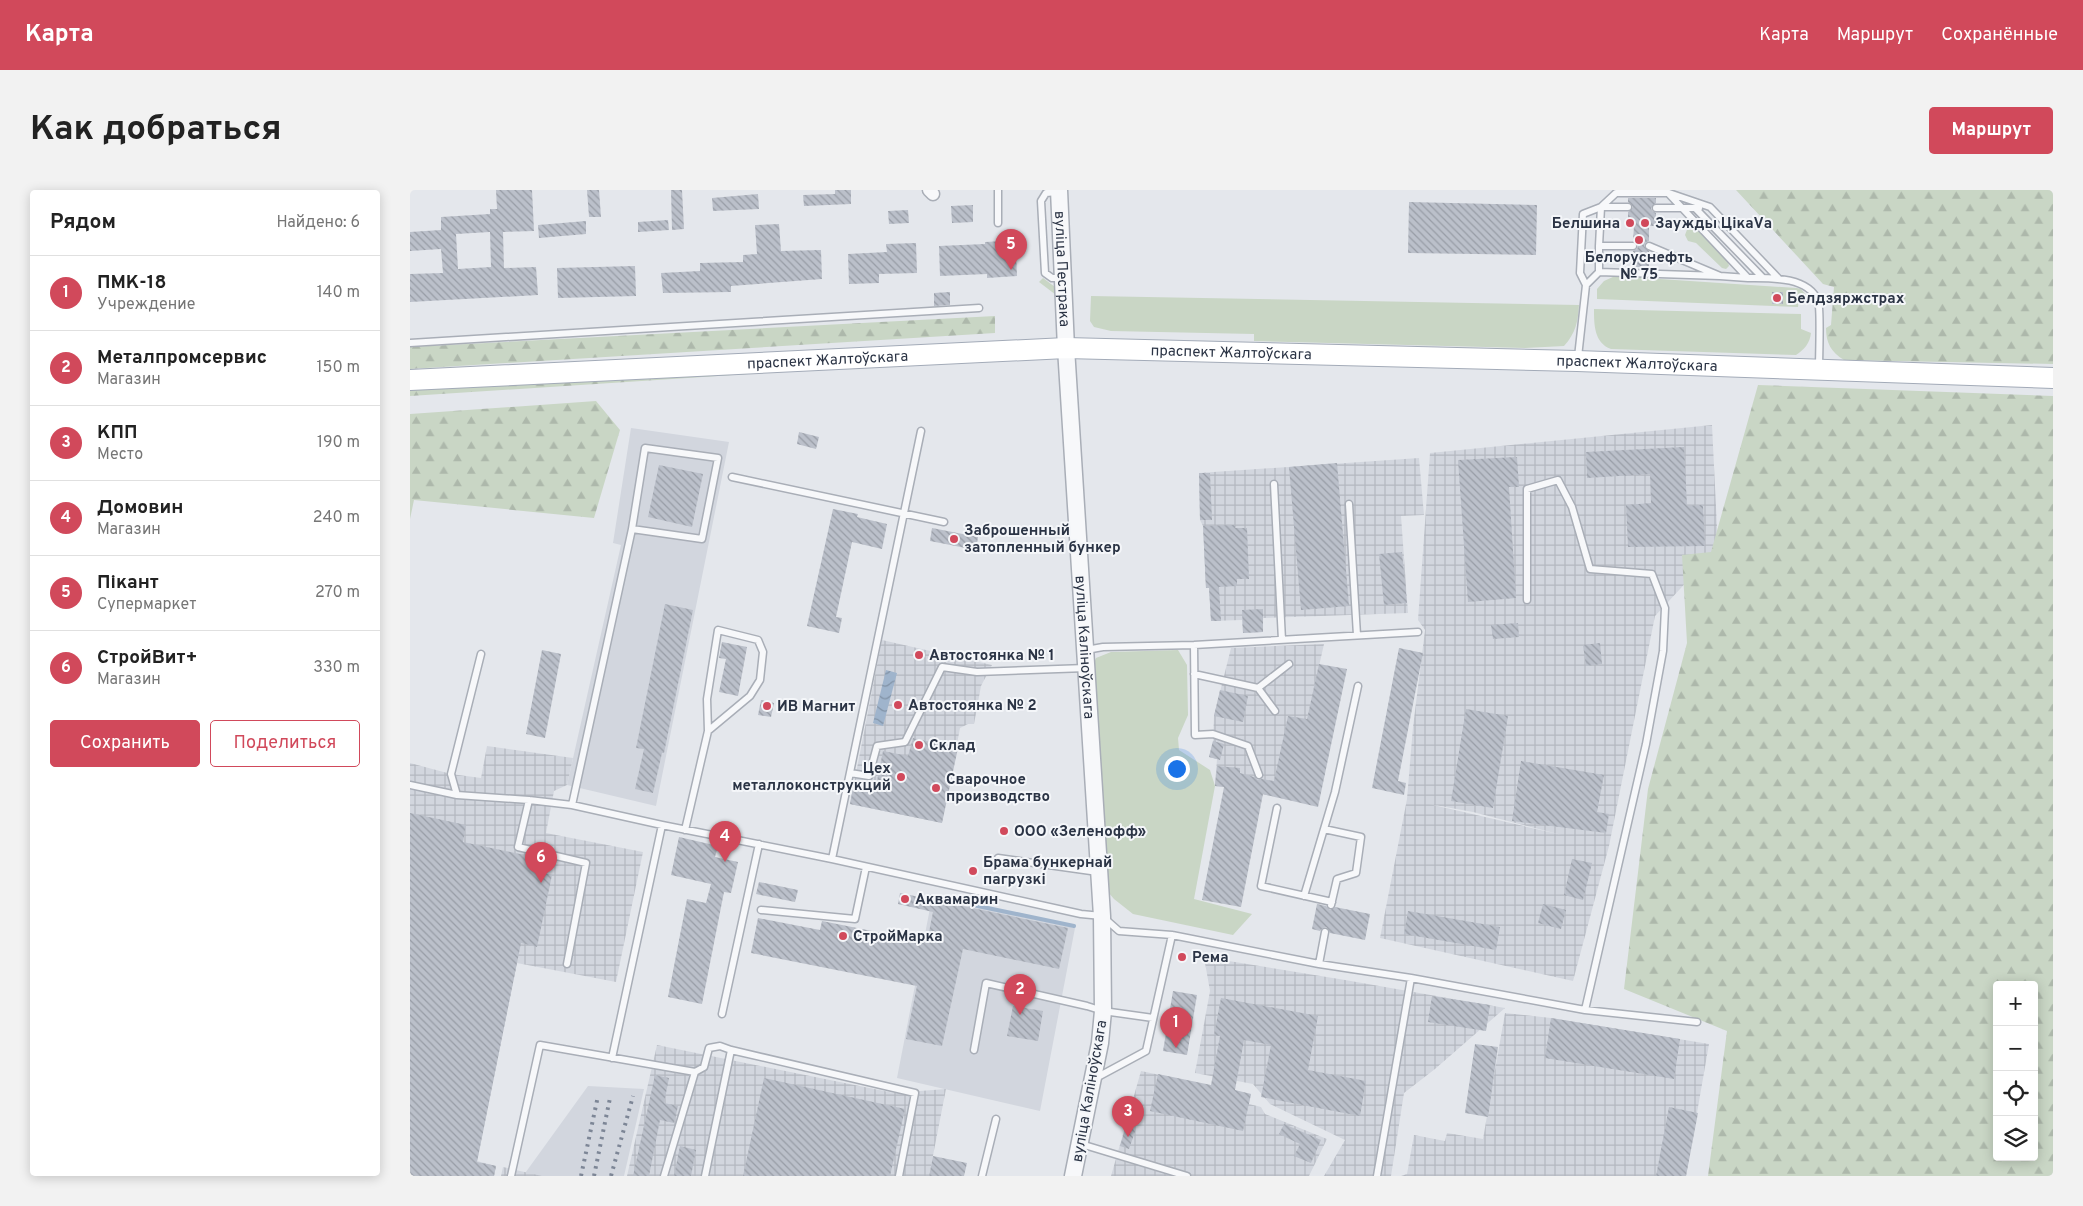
<!DOCTYPE html>
<html lang="ru">
<head>
<meta charset="utf-8">
<style>
  :root { --surface:#fff; --page:#f2f2f2; --text:#222; --muted:#767676; --line:#e0e0e0; --accent:#d1495b }
  body { margin:0; font-family:Overpass,sans-serif; background:var(--page); color:var(--text) }
  .controls { position:absolute; right:15px; bottom:15px; display:grid; overflow:hidden; border-radius:5px; box-shadow:0 2px 12px #0003 }
  .controls button { width:45px; height:45px; display:grid; place-items:center; padding:0; border:0; border-bottom:1px solid var(--line); background:var(--surface); color:var(--text); font:25px sans-serif }
  .you { position:absolute; left:766px; top:578px; width:18px; height:18px; margin:-12px; border:4px solid #fff; border-radius:50%; background:#1a73e8; box-shadow:0 0 0 8px #1a73e833 }
  .badge { display:grid; place-items:center; width:32px; height:32px; border-radius:50%; background:var(--accent); color:#fff; font-size:16px; font-weight:700 }
  .pin { position:absolute; translate:-50% -41px; filter:drop-shadow(0 1px 2px #0008) }
  .pin::after { content:''; position:absolute; top:26px; width:18px; height:15px; background:inherit; clip-path:polygon(0 0,100% 0,50% 100%) }
  .list { margin:0; padding:0; list-style:none }
  h2 { display:flex; justify-content:space-between; align-items:center; height:65px; margin:0; padding:0 20px; font-size:21px }
  h2 small { font-size:16px; font-weight:400; color:var(--muted) }
  .list li { display:grid; grid-template-columns:32px 1fr auto; gap:15px; align-items:center; box-sizing:border-box; height:75px; padding:0 20px; border-top:1px solid var(--line) }
  .list b { display:block; font-size:19px; white-space:nowrap }
  .list p { margin:0; font-size:16px; white-space:nowrap; color:var(--muted) }
  .list em { font-size:16px; font-style:normal; color:var(--muted) }
  .actions { display:flex; gap:10px; padding:15px 20px }
  .actions a { flex:1; padding:11px 0; border:1px solid var(--accent); border-radius:5px; text-align:center; font-size:18px; color:var(--accent) }
  .actions .main { background:var(--accent); color:#fff }
  .icon { flex:none; width:28px; height:28px; fill:none; stroke:currentColor; stroke-width:2; stroke-linecap:round; stroke-linejoin:round }
  .map { position:relative; flex:none; width:1643px; height:986px; overflow:hidden; border-radius:5px }
  header { display:flex; align-items:center; gap:30px; box-sizing:border-box; height:70px; padding:0 25px; background:var(--accent); color:#fff }
  header strong { font-size:24px }
  nav { display:flex; gap:28px; margin-inline-start:auto; font-size:18px }
  .intro { display:flex; align-items:center; justify-content:space-between; box-sizing:border-box; height:120px; padding:0 30px }
  h1 { margin:0; font-size:35px }
  .button { padding:12px 22px; border-radius:5px; background:var(--accent); color:#fff; font-size:18px; font-weight:700 }
  main { display:flex; gap:30px; padding:0 30px }
  aside { flex:1; background:var(--surface); border-radius:5px; box-shadow:0 2px 12px #0003 }
  .map>svg:first-child { display:block }
</style>
</head>
<body>
<header>
<strong>Карта</strong>
<nav><a>Карта</a><a>Маршрут</a><a>Сохранённые</a></nav>
</header>
<div class="intro"><h1>Как добраться</h1><a class="button">Маршрут</a></div>
<main>
<aside>
<h2>Рядом<small>Найдено: 6</small></h2>
<ul class="list">
<li><span class="badge">1</span><div><b>ПМК-18</b><p>Учреждение</p></div><em>140 m</em></li>
<li><span class="badge">2</span><div><b>Металпромсервис</b><p>Магазин</p></div><em>150 m</em></li>
<li><span class="badge">3</span><div><b>КПП</b><p>Место</p></div><em>190 m</em></li>
<li><span class="badge">4</span><div><b>Домовин</b><p>Магазин</p></div><em>240 m</em></li>
<li><span class="badge">5</span><div><b>Пікант</b><p>Супермаркет</p></div><em>270 m</em></li>
<li><span class="badge">6</span><div><b>СтройВит+</b><p>Магазин</p></div><em>330 m</em></li>
</ul>
<div class="actions"><a class="main">Сохранить</a><a>Поделиться</a></div>
</aside>
<div class="map">
<svg width="1643" height="986" viewBox="0 0 1643 986">
  <defs>
    <pattern id="industrial-grid" width="8" height="8" patternUnits="userSpaceOnUse" patternTransform="scale(1.25)"><rect width="8" height="8" fill="#d2d6de"/><path d="M0 4h8M4 0v8" fill="none" stroke="#b4b8c0"/></pattern>
    <pattern id="forest-firs" width="22" height="20" patternUnits="userSpaceOnUse" patternTransform="scale(1.25)"><rect width="22" height="20" fill="#c9d6c5"/><path d="M5 1l3.5 6h-7zM16 11l3.5 6h-7z" fill="#adb8ab"/></pattern>
    <pattern id="water-waves" width="16" height="10" patternUnits="userSpaceOnUse" patternTransform="scale(1.25)"><rect width="16" height="10" fill="#9fb4cc"/><path d="M0 5q4-4 8 0t8 0" fill="none" stroke="#8293a7"/></pattern>
    <pattern id="building-back-hatch" width="6" height="6" patternUnits="userSpaceOnUse" patternTransform="scale(1.25)"><rect width="6" height="6" fill="#bbc0ca"/><path d="M-1 5l2 2M0 0l6 6M5-1l2 2" fill="none" stroke="#989da6"/></pattern>
  </defs>
  <rect width="100%" height="100%" fill="#e4e7ec"/>
  <path fill="#d2d6de" d="M221,238L319,252L246,616L157,595L211,355L203,353Z
    M522,708L665,738L630,921L487,888Z
    M178,896L234,899L214,986H113Z"/>
  <path fill="url(#industrial-grid)" fill-rule="evenodd" d="M1302,235L1308,358L1245,426L1199,656L1163,791L970,748L997,609L1003,537L1015,440L1008,430L1020,263ZM1019,614L1063,622L1152,645Z
    M1009,268L1014,325L991,326L998,423L853,428V442L833,443L832,430L801,431L799,398H796L793,336L790,330L789,283Z
    M472,450L582,475L571,496L564,534H558L550,538L532,633L440,614Z
    M914,454L879,610L828,599L805,596L807,569L799,567L803,551L804,526L821,458Z
    M77,556L163,568L157,595L144,601L136,643L233,662L206,792L107,773L67,971L86,976L84,986H0V573L41,584L71,588Z
    M794,767L935,790L1095,818L1025,879L994,903L981,986H914L935,950L860,914L843,894L785,883L800,801Z
    M1095,823L1141,828L1299,854L1276,986H991L997,984L1004,945L1035,951L1037,943L1073,949Z
    M247,855L484,903L536,899L519,986H217Z
    M731,881L841,904L839,914L851,917L855,924L917,949L899,986H701Z
    M93,977L132,986H91Z"/>
  <path fill="#c9d6c5" d="M1282,34L1318,72L1319,76L1316,79L1312,78L1286,53L1278,51L1275,45L1278,37Z
    M1205,86L1387,98L1391,99L1398,107H1389L1388,117L1187,109V99L1194,91Z
    M633,88L645,97L646,105L629,92Z
    M681,106L1169,115C1168,131 1166,143 1154,156L1115,158L844,151V144L701,141L684,137L680,131Z
    M1184,119L1391,124V139L1401,143C1400,153 1394,160 1386,165L1201,159C1184,153 1184,134 1184,119Z
    M768,460L777,475L778,525L768,548L769,560L800,580L805,596L784,709L842,724L823,745L723,724L704,709L698,702L682,477L686,468L701,462Z"/>
  <path fill="url(#forest-firs)" fill-rule="evenodd" d="M1326,0H1643V174L1434,170C1421,162 1416,153 1416,138L1421,135L1424,97L1413,94Z
    M585,126V143L0,179V157Z
    M369,182L0,206V200Z
    M1348,195L1643,206V986H1298L1317,841L1214,799L1238,599L1277,453L1272,365L1301,362ZM1587,795H1624V967H1587Z
    M186,211L210,240L184,328L4,310L0,329V224Z"/>
  <path fill="url(#water-waves)" d="M476,480L487,483L473,536L463,533Z"/>
  <g fill="none" stroke-linecap="round" stroke-linejoin="round">
    <path stroke="#9fb4cc" stroke-width="4" d="M518,713L520,706L664,736"/>
  </g>
  <path fill="url(#building-back-hatch)" fill-rule="evenodd" d="M86,0H122L124,41L93,42L94,78L126,77L128,105L0,112V84L33,83L31,59L0,61V42L31,40V27L80,24V19H87ZM80,42L81,77L48,79L46,44Z
    M177,0H189L191,27H179Z
    M261,0H272L274,39L262,40Z
    M425,0H441V14L394,16L393,5L425,4Z
    M348,4L349,19L303,21L302,8Z
    M1218,8H1246V13L1241,18L1242,21L1246,23V36H1239V51L1236,52L1234,56L1239,61V77H1223V61L1227,59L1228,56L1223,51L1224,36L1218,35V22L1223,17L1218,12Z
    M999,12L1127,15L1126,65L998,63Z
    M563,15V32L542,33L541,16Z
    M498,20L499,33L479,34L478,21Z
    M258,30L259,40L228,42V32Z
    M176,31V44L129,48L128,35Z
    M369,34L371,61L411,60L412,89L321,96V102L253,103L251,83L290,81V73L333,72V65L347,64L345,35Z
    M611,50L612,63H606L607,86L577,88V84L530,86L529,56L575,54V52Z
    M506,53L507,83L469,84V93L439,94L438,64L477,62L476,54Z
    M225,76L226,106L148,108L147,78Z
    M540,102V115L524,116V103Z
    M1362,102H1373V114H1362Z
    M389,242L409,247L406,259L387,254Z
    M1274,257L1277,316L1293,315L1295,356L1218,357L1216,315L1241,313L1240,284L1177,288L1176,262Z
    M1107,267L1109,297H1099L1106,408L1058,412L1048,270Z
    M927,273L939,416L891,420L879,277Z
    M249,275L293,284L282,337L238,327Z
    M789,283H800L802,330H790Z
    M423,319L448,324L447,327L477,334L472,359L442,352L426,427L432,428L429,443L397,436Z
    M825,335V338H837L839,389H827V396L809,397L811,431H801L799,398H796L793,336Z
    M522,338L568,347L566,360L520,351Z
    M992,362L997,413L974,415L969,364Z
    M255,414L283,420L254,563H252L243,603L225,599L234,559L226,558Z
    M853,419V442L833,443L832,420Z
    M1108,433L1109,447L1083,449L1081,435Z
    M312,452L337,457L328,506L309,502L316,469L309,468Z
    M1190,453L1192,474L1176,476L1173,455Z
    M989,458L1013,463L988,591L996,593L994,605L962,598Z
    M132,460L151,464L135,548L116,544Z
    M909,474L937,479L908,617L853,604L831,717L792,710L814,597L805,596L807,576L830,578V583L844,587L848,590L852,589L864,591L878,526L897,529Z
    M810,500L838,506L833,532L804,526Z
    M351,510L364,513L361,527L348,525Z
    M1056,519L1098,526L1083,618L1041,611Z
    M503,548L548,558L532,633L440,614L444,592L466,596L473,561L498,566Z
    M803,551L814,554L810,570L799,567Z
    M1111,571L1194,585L1187,622L1199,624L1196,643L1102,631Z
    M0,623L56,635L53,652L129,668L126,681L142,685L127,757L111,753L67,972L86,976L84,986H0Z
    M269,647L308,656L305,667L328,672L321,703L314,702L292,814L258,807L277,709L296,713L301,694L261,685Z
    M1162,669L1182,673L1173,710L1154,705Z
    M349,692L388,700L385,712L346,704Z
    M490,703L658,738L649,779L553,759L532,856L496,849L507,796L341,763L348,728L410,740L412,731L517,752L523,722L488,714Z
    M907,714L916,716L920,720L925,717L960,724L955,750L920,743L916,737L913,738L910,741L902,739Z
    M1133,714L1156,720L1151,739L1128,733Z
    M998,721L1090,737L1086,760L994,744Z
    M763,801L787,805L777,865L753,861Z
    M1022,806L1080,815L1076,841L1018,832Z
    M811,808L908,826L898,880L956,891L950,926L851,907L861,855L834,850L825,900L841,904L833,941L740,921L748,884L801,895L810,846L804,845Z
    M603,816L633,821L628,851L597,846Z
    M1141,828L1270,849L1264,889L1135,868Z
    M1065,854L1088,857L1078,927L1055,923Z
    M245,885L259,888L254,913L268,916L264,933L250,930L239,986H223Z
    M354,888L495,919L480,986H333Z
    M1259,917L1288,923L1276,986H1246Z
    M874,934L911,950L901,973L884,966L890,954L869,944Z
    M716,936L726,939L719,959L710,956Z
    M270,956L286,960L281,986H264Z
    M523,966L557,973L554,986H519Z"/>
  <g fill="none" stroke-linecap="round" stroke-linejoin="round">
    <g stroke="#a9aeb7" stroke-width="9">
      <path id="service" d="M588,0V33
        M647,2L636,3L631,11L635,83L642,88H653
        M1259,3L1300,17L1369,89
        M1246,18H1289
        M1285,18L1353,88
        M1189,56L1191,17L1206,3H1258L1338,88C1359,88 1398,86 1408,111C1411,119 1409,165 1409,177
        M1239,56L1310,86L1338,88
        M1189,82L1310,86
        M1176,95L1170,83L1173,24L1191,17H1218
        M0,153L569,118
        M1168,167L1176,95L1189,82V56H1223
        M322,287L534,332
        M864,294L872,450
        M939,314L947,445
        M1117,410V299L1148,290L1162,317L1180,379L1242,384L1255,418L1253,461L1236,554L1175,820
        M784,455L785,545L803,544L838,556L849,585
        M676,460L693,457L784,455L1008,442
        M784,484L848,498L865,521
        M848,498L879,474
        M440,583L459,586L467,556L495,552L532,477L567,482L676,478
        M0,595L47,605L119,610L162,615L252,635L422,669L671,724L692,726L709,741L762,745L909,774L1001,788L1175,820L1287,832
        M47,605L41,584L71,464
        M119,610L108,657L176,673L157,774
        M162,615L222,339L235,258L308,268L292,349L222,339
        M867,618L851,696L922,712
        M914,639L951,647L946,683L927,689L921,715
        M275,640L298,541L340,506L350,490L353,462L348,450L308,440L297,509L298,541
        M588,668L688,682
        M422,669L511,241
        M894,706L925,602L948,496
        M351,720L445,729L456,677
        M909,774L915,742
        M312,824L349,654
        M564,860L576,793L677,816L693,821L743,828
        M202,868L252,635
        M285,882L294,877L299,858L310,856L321,860L505,903L489,986
        M684,889L736,861L762,745
        M671,954L777,986
        M101,986L130,855L285,882L254,986
        M295,986L321,860
        M572,986L586,929
        M967,986L1001,788"/>
    </g>
    <g stroke="#a9aeb7" stroke-width="15">
      <path id="minor" d="M519,0L523,4"/>
    </g>
    <g stroke="#a9aeb7" stroke-width="19">
      <g id="tertiary">
        <path id="s1" d="M649,0L656,158L692,726L693,821L690,853L663,986"/>
      </g>
    </g>
    <g stroke="#a3abb8" stroke-width="22">
      <g id="primary">
        <path id="s2" d="M0,190L656,158L1167,171L1643,188"/>
      </g>
    </g>
    <use href="#service" stroke="#f7f8fa" stroke-width="6"/>
    <use href="#minor" stroke="#f7f8fa" stroke-width="12"/>
    <use href="#tertiary" stroke="#f7f8fa" stroke-width="16"/>
    <use href="#primary" stroke="#fff" stroke-width="20"/>
    <path stroke="#7d8696" stroke-width="4" stroke-dasharray="2.5 5" stroke-linecap="butt" d="M171,986L188,906
      M184,986L200,908
      M201,986L223,906"/>
  </g>
  <g fill="#d1495b" stroke="#f4f6f9" stroke-width="2">
    <circle cx="1220" cy="33" r="5"/>
    <circle cx="1235" cy="33" r="5"/>
    <circle cx="1229" cy="50" r="5"/>
    <circle cx="1367" cy="108" r="5"/>
    <circle cx="544" cy="349" r="5"/>
    <circle cx="509" cy="465" r="5"/>
    <circle cx="488" cy="515" r="5"/>
    <circle cx="357" cy="516" r="5"/>
    <circle cx="509" cy="555" r="5"/>
    <circle cx="491" cy="587" r="5"/>
    <circle cx="526" cy="598" r="5"/>
    <circle cx="594" cy="641" r="5"/>
    <circle cx="563" cy="681" r="5"/>
    <circle cx="495" cy="709" r="5"/>
    <circle cx="433" cy="746" r="5"/>
    <circle cx="772" cy="767" r="5"/>
  </g>
  <g text-anchor="middle" stroke-width="4" stroke-linejoin="round" paint-order="stroke">
    <g font-size="15" font-weight="bold" fill="#2b3445" stroke="#f4f6f9" text-anchor="start">
      <text x="1210" y="38" text-anchor="end">Белшина</text>
      <text x="1245" y="38">Заужды ЦікаVа</text>
      <text x="1229" y="72" text-anchor="middle">Белоруснефть<tspan x="1229" dy="17">№ 75</tspan></text>
      <text x="1377" y="113">Белдзяржстрах</text>
      <text x="554" y="345">Заброшенный<tspan x="554" dy="17">затопленный бункер</tspan></text>
      <text x="519" y="470">Автостоянка № 1</text>
      <text x="498" y="520">Автостоянка № 2</text>
      <text x="367" y="521">ИВ Магнит</text>
      <text x="519" y="560">Склад</text>
      <text x="481" y="583" text-anchor="end">Цех<tspan x="481" dy="17">металлоконструкций</tspan></text>
      <text x="536" y="594">Сварочное<tspan x="536" dy="17">производство</tspan></text>
      <text x="604" y="646">ООО «Зеленофф»</text>
      <text x="573" y="677">Брама бункернай<tspan x="573" dy="17">пагрузкі</tspan></text>
      <text x="505" y="714">Аквамарин</text>
      <text x="443" y="751">СтройМарка</text>
      <text x="782" y="772">Рема</text>
    </g>
    <g font-size="15" fill="#2b3445" stroke="#f4f6f9">
      <text dy="5" stroke="none"><textPath href="#s1" startOffset="79">вуліца Пестрака</textPath></text>
      <text dy="5" stroke="none"><textPath href="#s2" startOffset="822">праспект Жалтоўскага</textPath></text>
      <text dy="5" stroke="none"><textPath href="#s2" startOffset="418">праспект Жалтоўскага</textPath></text>
      <text dy="5" stroke="none"><textPath href="#s2" startOffset="1228">праспект Жалтоўскага</textPath></text>
      <text dy="5" stroke="none"><textPath href="#s1" startOffset="458">вуліца Каліноўскага</textPath></text>
      <text transform="translate(679 901) rotate(-80)" y="5">вуліца Каліноўскага</text>
    </g>
  </g>
</svg>
<div class="controls">
<button>+</button>
<button>−</button>
<button><svg class="icon" aria-label="locate" viewBox="0 0 24 24"><circle cx="12" cy="12" r="6"/><path d="M12 2v4M12 18v4M2 12h4M18 12h4"/></svg></button>
<button><svg class="icon" aria-label="layers" viewBox="0 0 24 24"><path d="M12 4l9 5-9 5-9-5zM3 14l9 5 9-5"/></svg></button>
</div>
<div class="you"></div>
<div class="pin badge" style="left:766px;top:858px">1</div>
<div class="pin badge" style="left:610px;top:825px">2</div>
<div class="pin badge" style="left:718px;top:947px">3</div>
<div class="pin badge" style="left:315px;top:672px">4</div>
<div class="pin badge" style="left:601px;top:80px">5</div>
<div class="pin badge" style="left:131px;top:693px">6</div>
</div>
</main>
</body>
</html>
